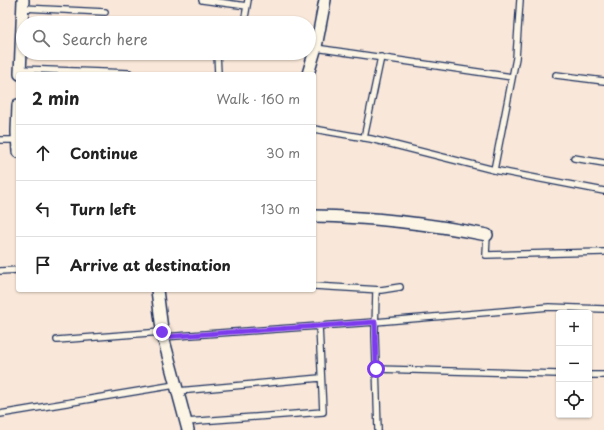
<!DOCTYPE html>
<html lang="en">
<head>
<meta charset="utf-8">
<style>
  :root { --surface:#fff; --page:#f6f6f6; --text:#222; --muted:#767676; --line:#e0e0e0 }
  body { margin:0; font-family:"Playpen Sans",sans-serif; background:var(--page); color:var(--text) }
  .controls { position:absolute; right:12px; bottom:12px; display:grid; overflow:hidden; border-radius:4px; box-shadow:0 1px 3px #0004 }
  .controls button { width:36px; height:36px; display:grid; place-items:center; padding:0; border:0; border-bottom:1px solid var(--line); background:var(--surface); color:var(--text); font:20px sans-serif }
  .stop { position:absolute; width:12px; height:12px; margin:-9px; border:3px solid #7c3aed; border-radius:50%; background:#fff }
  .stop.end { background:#7c3aed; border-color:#fff; box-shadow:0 1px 4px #0008 }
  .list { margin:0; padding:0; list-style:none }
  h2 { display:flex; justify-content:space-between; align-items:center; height:52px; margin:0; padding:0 16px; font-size:17px }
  h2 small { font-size:13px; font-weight:400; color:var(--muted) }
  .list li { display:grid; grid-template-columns:26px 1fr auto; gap:12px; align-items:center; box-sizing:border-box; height:56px; padding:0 16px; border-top:1px solid var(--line) }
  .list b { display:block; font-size:15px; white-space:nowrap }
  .list em { font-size:13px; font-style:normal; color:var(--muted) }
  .icon { flex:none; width:22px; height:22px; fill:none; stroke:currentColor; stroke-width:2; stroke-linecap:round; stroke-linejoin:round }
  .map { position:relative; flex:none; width:604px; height:430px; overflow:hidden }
  .search { position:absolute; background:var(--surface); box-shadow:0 1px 3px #0004; left:16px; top:16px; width:300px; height:44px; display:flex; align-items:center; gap:10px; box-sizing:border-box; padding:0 14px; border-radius:22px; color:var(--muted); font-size:15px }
  .panel { position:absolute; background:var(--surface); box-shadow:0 1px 3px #0004; left:16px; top:72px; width:300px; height:220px; border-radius:4px }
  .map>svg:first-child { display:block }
</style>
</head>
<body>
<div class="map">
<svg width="604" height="430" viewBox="0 0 604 430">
  <rect width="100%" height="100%" fill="#f9e8d9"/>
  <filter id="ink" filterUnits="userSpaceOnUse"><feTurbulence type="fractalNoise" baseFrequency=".025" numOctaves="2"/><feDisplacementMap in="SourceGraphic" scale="8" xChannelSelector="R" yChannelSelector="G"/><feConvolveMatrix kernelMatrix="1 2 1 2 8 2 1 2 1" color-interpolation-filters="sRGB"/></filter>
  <g filter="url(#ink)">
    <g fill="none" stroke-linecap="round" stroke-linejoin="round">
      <g stroke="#1b2f5e" stroke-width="8">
        <path id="lane" d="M202,0L247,6
          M23,8L105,12
          M244,23L248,0
          M309,47L512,77
          M217,53L218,74
          M20,69L129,73
          M556,75L604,81
          M314,129L371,139L494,170L604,191
          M364,138L381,57
          M0,140H18
          M574,158L604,163
          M494,170L516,58L520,0
          M487,235L486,255L604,252
          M0,271L18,270
          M314,286L381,290L400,287
          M376,290L375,333L378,430
          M163,337L375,322L549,307L604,309
          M57,340L162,332
          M376,369L559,374
          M589,375H604
          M178,391L320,378
          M0,414L175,385
          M186,422L323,412L319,326"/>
      </g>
      <g stroke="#1b2f5e" stroke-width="14">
        <path id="street" d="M20,74L23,0
          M308,74L316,47L325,0
          M18,105L17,132L18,152
          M314,216C372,217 431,224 487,235
          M157,290L163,337L188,430"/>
      </g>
      <use href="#lane" stroke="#fcf5e5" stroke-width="5.5"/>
      <use href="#street" stroke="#fcf5e5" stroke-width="11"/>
    </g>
  </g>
  <g fill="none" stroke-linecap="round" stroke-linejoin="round" filter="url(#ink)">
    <path stroke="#7c3aed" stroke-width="5" d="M162,332L163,337L375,322L376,369"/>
  </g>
</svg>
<div class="controls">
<button>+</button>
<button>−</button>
<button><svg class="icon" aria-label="locate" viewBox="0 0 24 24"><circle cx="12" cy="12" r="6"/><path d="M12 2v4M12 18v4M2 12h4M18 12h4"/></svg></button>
</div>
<div class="stop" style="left:376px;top:369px"></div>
<div class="stop end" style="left:162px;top:332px"></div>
<div class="search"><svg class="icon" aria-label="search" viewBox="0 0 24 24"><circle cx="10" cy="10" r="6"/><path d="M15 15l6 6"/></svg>Search here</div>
<section class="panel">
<h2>2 min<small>Walk · 160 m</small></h2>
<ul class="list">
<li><svg class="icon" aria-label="ahead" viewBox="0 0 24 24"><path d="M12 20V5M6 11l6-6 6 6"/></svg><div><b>Continue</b></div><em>30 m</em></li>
<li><svg class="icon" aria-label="left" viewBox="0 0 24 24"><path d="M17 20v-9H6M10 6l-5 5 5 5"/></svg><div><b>Turn left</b></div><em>130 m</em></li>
<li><svg class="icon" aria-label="arrive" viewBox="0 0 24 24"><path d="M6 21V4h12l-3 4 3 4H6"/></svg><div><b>Arrive at destination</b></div></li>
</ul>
</section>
</div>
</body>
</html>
